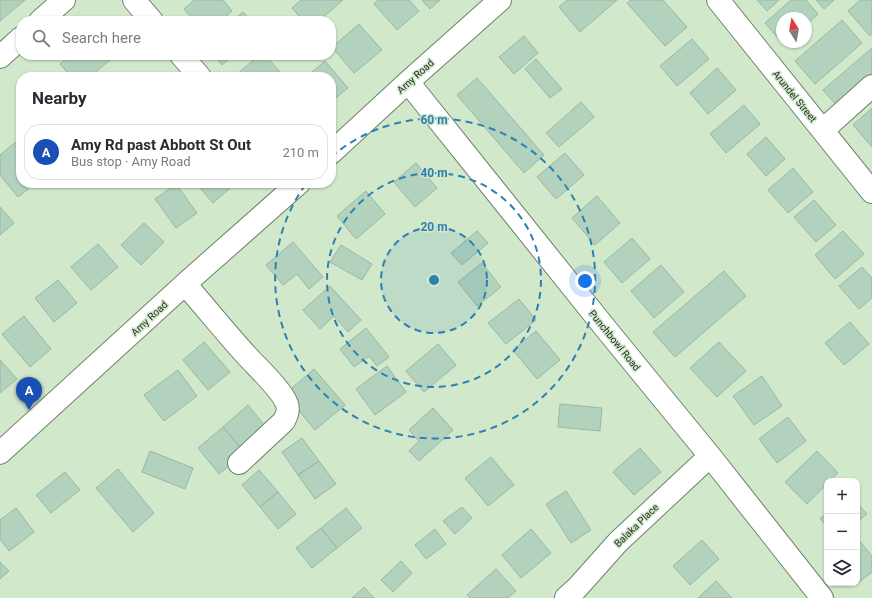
<!DOCTYPE html>
<html lang="en">
<head>
<meta charset="utf-8">
<style>
  :root { --surface:#fff; --page:#f2f2f3; --text:#2b2b33; --muted:#7c7c81; --line:#e1e1e2; --accent:#2d80b0 }
  body { margin:0; font-family:Roboto,sans-serif; background:var(--page); color:var(--text) }
  .controls { position:absolute; right:12px; bottom:12px; display:grid; overflow:hidden; border-radius:8px; box-shadow:0 1px 3px #0004 }
  .controls button { width:36px; height:36px; display:grid; place-items:center; padding:0; border:0; border-bottom:1px solid var(--line); background:var(--surface); color:var(--text); font:20px sans-serif }
  .compass { position:absolute; left:776px; top:12px; width:36px; height:36px; border-radius:50%; background:var(--surface); box-shadow:0 1px 3px #0004; rotate:349deg }
  .you { position:absolute; left:585px; top:281px; width:14px; height:14px; margin:-10px; border:3px solid #fff; border-radius:50%; background:#1a73e8; box-shadow:0 0 0 6px #1a73e833 }
  .badge { display:grid; place-items:center; width:26px; height:26px; border-radius:50%; background:var(--accent); color:#fff; font-size:13px; font-weight:700 }
  .pin { position:absolute; translate:-50% -33px; filter:drop-shadow(0 1px 2px #0008) }
  .pin::after { content:''; position:absolute; top:21px; width:14px; height:12px; background:inherit; clip-path:polygon(0 0,100% 0,50% 100%) }
  .list { margin:0; padding:0; list-style:none }
  h2 { display:flex; justify-content:space-between; align-items:center; height:52px; margin:0; padding:0 16px; font-size:17px }
  h2 small { font-size:13px; font-weight:400; color:var(--muted) }
  .list li { display:grid; grid-template-columns:26px 1fr auto; gap:12px; align-items:center; box-sizing:border-box; height:56px; margin:0 8px 8px; padding:0 8px; border:1px solid var(--line); border-radius:16px }
  .list b { display:block; font-size:15px; white-space:nowrap }
  .list p { margin:0; font-size:13px; white-space:nowrap; color:var(--muted) }
  .list em { font-size:13px; font-style:normal; color:var(--muted) }
  .icon { flex:none; width:22px; height:22px; fill:none; stroke:currentColor; stroke-width:2; stroke-linecap:round; stroke-linejoin:round }
  .map { position:relative; flex:none; width:872px; height:598px; overflow:hidden }
  .search { position:absolute; background:var(--surface); box-shadow:0 1px 3px #0004; left:16px; top:16px; width:320px; height:44px; display:flex; align-items:center; gap:10px; box-sizing:border-box; padding:0 14px; border-radius:16px; color:var(--muted); font-size:15px }
  .panel { position:absolute; background:var(--surface); box-shadow:0 1px 3px #0004; left:16px; top:72px; width:320px; height:116px; border-radius:16px }
  .map>svg:first-child { display:block }
</style>
</head>
<body>
<div class="map">
<svg width="872" height="598" viewBox="0 0 872 598">
  <rect width="100%" height="100%" fill="#d2e8cb"/>
  <path fill="#b2d2be" stroke="#98b8a4" d="M0,0H25L0,21Z
    M194,0H223L232,11L221,21H194L184,9Z
    M301,0H343L319,21H303L292,8Z
    M378,0H409L419,11L397,30L374,4Z
    M422,0H440L430,9Z
    M567,0H617L580,32L559,7Z
    M631,0H663L687,27L665,46L627,3Z
    M757,0H779L767,11Z
    M791,0H806L818,14L806,25V18H782V42H786L783,44L765,23Z
    M816,0H834L824,9Z
    M860,0H872V34L870,36L848,11Z
    M243,12L251,21H232Z
    M842,20L862,43L815,84L795,61Z
    M359,24L382,50L354,73L332,47Z
    M524,36L538,53L514,74L499,57Z
    M692,39L709,59L677,86L660,66Z
    M872,48V75L837,106L823,90Z
    M71,55H106L110,60L90,77H71L60,64Z
    M213,55H234L222,65Z
    M259,55H265L280,72L274,77H236L235,76Z
    M536,59L562,89L550,98L525,69Z
    M325,61L348,88L331,102V77H306Z
    M717,68L736,90L708,114L690,93Z
    M477,78L544,155L524,173L457,95Z
    M581,102L594,117L559,147L546,133Z
    M744,105L760,124L726,153L710,134Z
    M872,108V147L853,125Z
    M766,137L785,159L766,176L747,154Z
    M16,142L21,148V183H36L18,197L0,175V155Z
    M565,153L584,175L556,199L537,177Z
    M416,163L437,188L415,207L394,182Z
    M793,168L813,192L788,213L768,190Z
    M196,183H236L213,203Z
    M176,184L197,213L176,228L155,199Z
    M366,191L385,214L356,239L337,216Z
    M597,196L620,223L595,245L572,218Z
    M814,200L836,225L816,242L794,217Z
    M0,207L14,223L0,235Z
    M144,223L164,242L141,265L121,245Z
    M477,231L488,243L462,265L451,253Z
    M843,231L864,254L835,279L815,255Z
    M632,238L650,259L622,283L604,262Z
    M293,242L323,277L309,289L297,274L283,285L266,265Z
    M98,244L118,267L91,290L71,267Z
    M341,245L372,264L362,280L330,262Z
    M482,263L501,287L477,306L458,282Z
    M661,265L684,292L654,318L631,291Z
    M862,267L872,278V298L859,309L839,286Z
    M724,271L746,296L675,357L653,332Z
    M58,280L77,303L54,322L35,298Z
    M330,286L361,320L348,332L334,316L320,329L303,310Z
    M519,299L536,320L506,344L488,323Z
    M24,316L51,349L30,367L2,334Z
    M850,322L869,344L844,365L825,343Z
    M366,328L389,357L377,366L369,356L354,367L340,349Z
    M536,331L560,360L537,379L513,350Z
    M204,342L230,372L208,390L183,360Z
    M719,342L746,371L717,397L690,368Z
    M438,344L456,365L424,392L406,371Z
    M0,360L17,379L0,393Z
    M387,366L406,392L375,415L356,389Z
    M314,369L345,405L315,430L285,394Z
    M178,370L197,396L164,421L144,395Z
    M762,376L782,406L754,425L733,396Z
    M560,404L602,408L600,431L558,427Z
    M248,405L270,432L245,453L223,427Z
    M433,408L453,430L419,461L409,451L419,441L409,430Z
    M788,417L806,441L777,463L759,439Z
    M223,427L245,453L219,474L198,448Z
    M302,438L319,461L298,475L282,452Z
    M640,448L661,472L634,495L613,472Z
    M150,451L193,468L185,489L142,472Z
    M817,451L838,473L830,481H827V484L807,504L785,482Z
    M491,457L514,485L488,506L465,478Z
    M319,461L336,484L315,499L298,475Z
    M118,469L154,513L133,532L96,488Z
    M259,470L278,492L260,507L242,485Z
    M65,472L80,490L51,513L36,495Z
    M566,491L591,530L571,543L546,504Z
    M278,492L296,514L278,529L260,507Z
    M857,503L867,514L857,522Z
    M462,507L472,518L455,534L443,521Z
    M16,508L34,532L9,551L0,539V520Z
    M346,508L362,528L337,548L321,528Z
    M827,513V526L820,519Z
    M321,528L337,548L312,568L296,548Z
    M435,529L446,544L426,559L415,545Z
    M531,529L551,553L521,578L502,555Z
    M857,538L872,556V572L858,583L857,582Z
    M702,540L719,559L690,585L673,566Z
    M401,561L412,573L393,592L381,580Z
    M0,562L9,571L0,579Z
    M496,569L516,591L508,598H470L467,595Z
    M716,581L732,598H698Z
    M364,587L374,598H352Z"/>
  <g fill="none" stroke-linecap="round" stroke-linejoin="round">
    <g stroke="#6f8369" stroke-width="24">
      <path id="minor" d="M134,0L152,21
        M718,0L872,192
        M40,21L64,0
        M181,55L200,77
        M0,57L21,38
        M408,82L606,329L710,456L822,598
        M823,130L872,86
        M331,153L408,82L500,0
        M185,284C206,308 226,333 247,356C259,369 281,389 287,404C289,410 287,415 284,421L239,463
        M0,453L185,284L299,183
        M566,598L577,588L618,542L710,456"/>
    </g>
    <use href="#minor" stroke="#fff" stroke-width="22"/>
  </g>
  <circle cx="434" cy="280" r="53" fill="#2d80b0" fill-opacity=".12"/>
  <g fill="none" stroke="#2d80b0" stroke-width="2" stroke-dasharray="7 5">
    <circle cx="434" cy="280" r="53"/>
    <circle cx="434" cy="280" r="107"/>
    <path d="M331 157A160 160 0 1 1 306 184"/>
  </g>
  <g text-anchor="middle" stroke-width="3" stroke-linejoin="round" paint-order="stroke">
    <g font-size="10" fill="#252e23" stroke="#d2e8cb">
      <text transform="translate(415 76) rotate(-42)" y="4">Amy Road</text>
      <text transform="translate(795 96) rotate(51)" y="4">Arundel Street</text>
      <text transform="translate(149 318) rotate(-43)" y="4">Amy Road</text>
      <text transform="translate(615 340) rotate(51)" y="4">Punchbowl Road</text>
      <text transform="translate(636 525) rotate(-44)" y="4">Balaka Place</text>
    </g>
  </g>
  <circle cx="434" cy="280" r="6" fill="#2d80b0" stroke="#d2e8cb" stroke-width="2"/>
  <g font-size="12" text-anchor="middle" font-weight="bold" fill="#2d80b0" stroke="#d2e8cb" stroke-width="3" stroke-linejoin="round" paint-order="stroke">
    <text x="434" y="124">60 m</text>
    <text x="434" y="177">40 m</text>
    <text x="434" y="231">20 m</text>
  </g>
</svg>
<div class="controls">
<button>+</button>
<button>−</button>
<button><svg class="icon" aria-label="layers" viewBox="0 0 24 24"><path d="M12 4l9 5-9 5-9-5zM3 14l9 5 9-5"/></svg></button>
</div>
<svg class="compass" viewBox="-18 -18 36 36"><path d="M0-13l5 13h-10z" fill="#e53935"/><path d="M0 13l5-13h-10z" fill="#7c7c81"/></svg>
<div class="you"></div>
<div class="pin badge" style="left:29px;top:410px;background:#1a4fb4">A</div>
<div class="search"><svg class="icon" aria-label="search" viewBox="0 0 24 24"><circle cx="10" cy="10" r="6"/><path d="M15 15l6 6"/></svg>Search here</div>
<section class="panel">
<h2>Nearby<small></small></h2>
<ul class="list">
<li><span class="badge" style="background:#1a4fb4">A</span><div><b>Amy Rd past Abbott St Out</b><p>Bus stop · Amy Road</p></div><em>210 m</em></li>
</ul>
</section>
</div>
</body>
</html>
